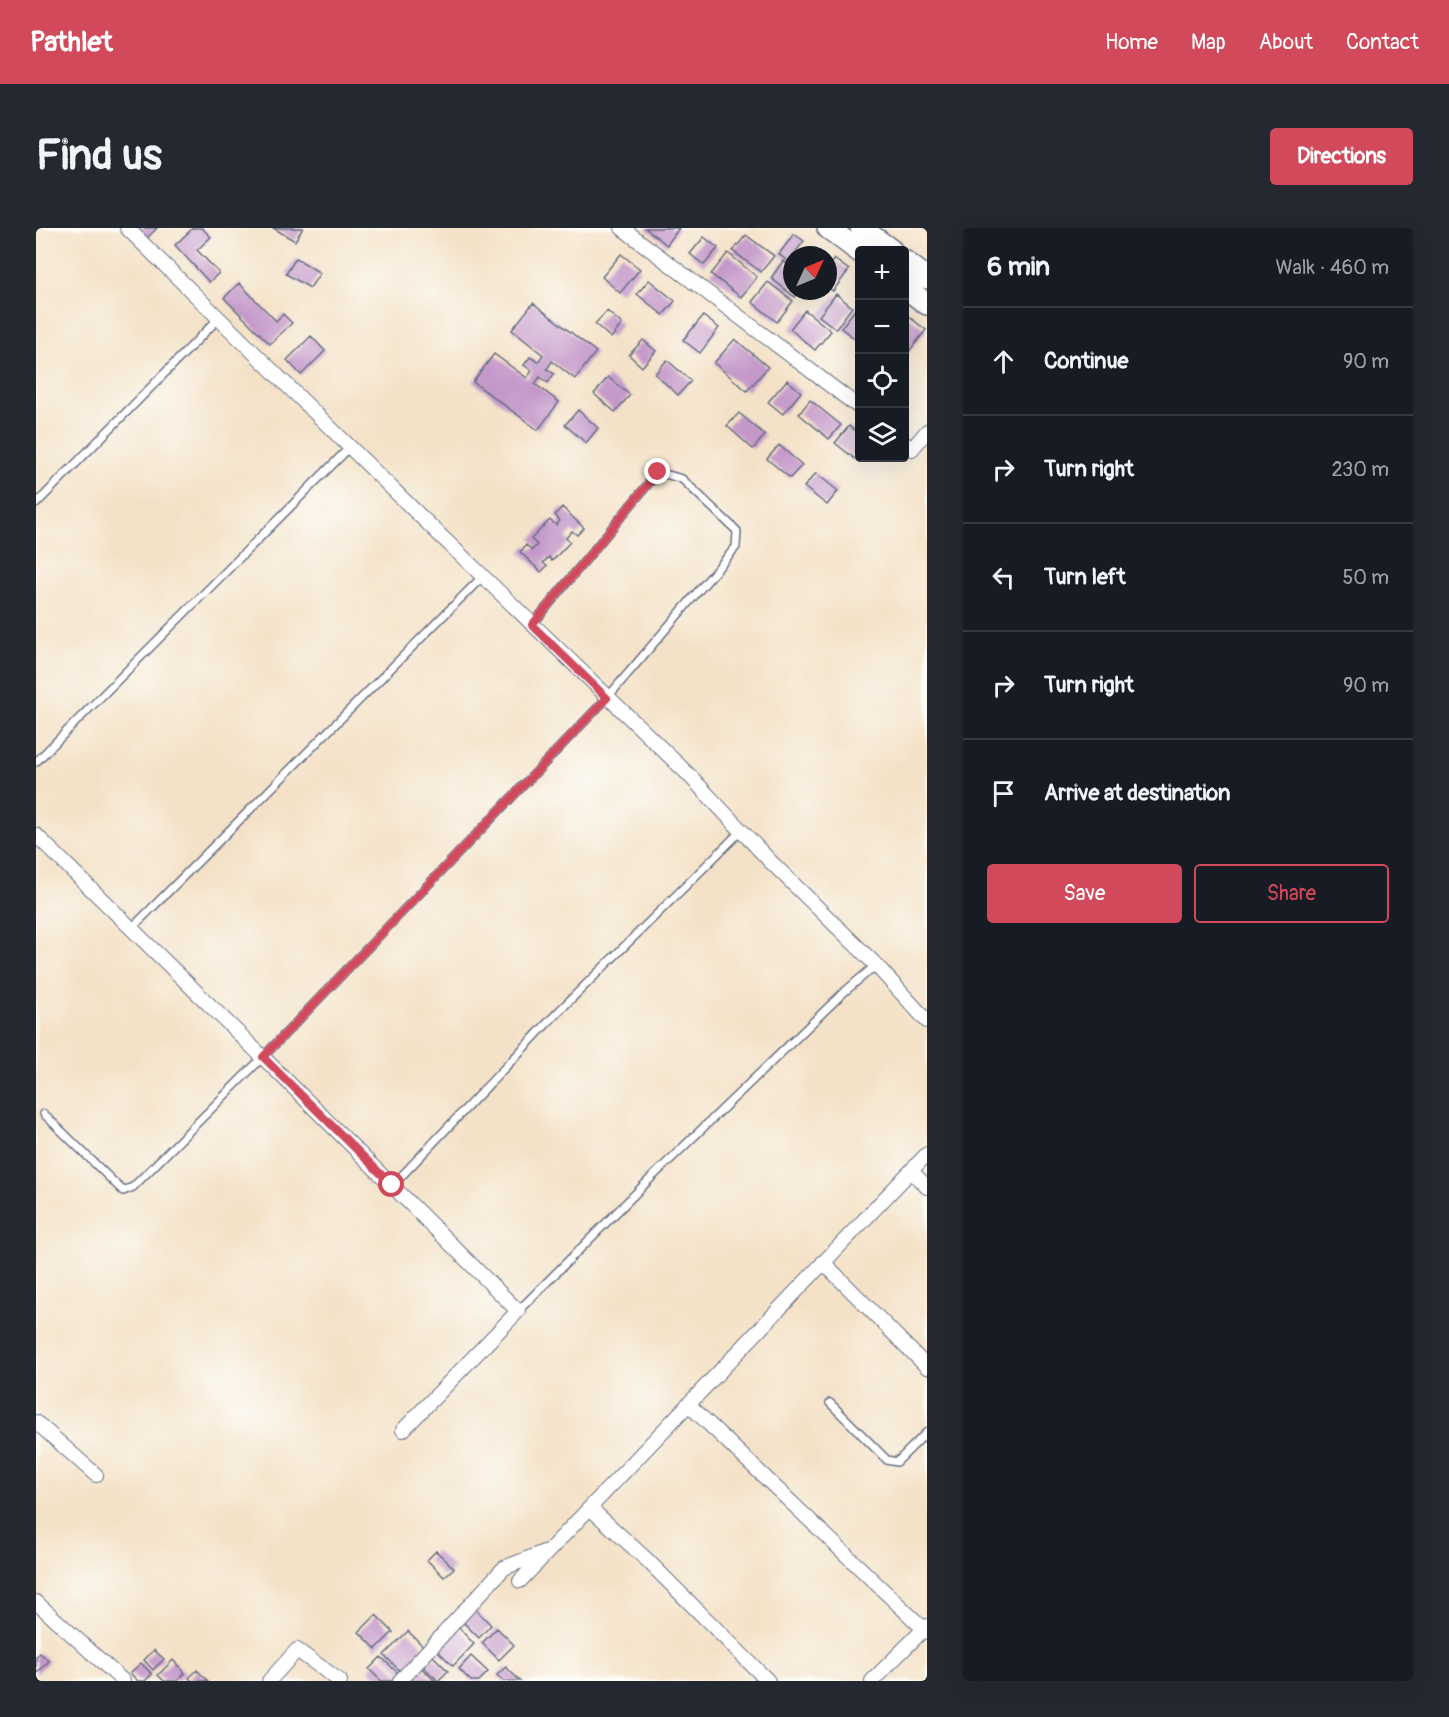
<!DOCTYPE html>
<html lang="en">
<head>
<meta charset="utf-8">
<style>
  :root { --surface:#171b24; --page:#242831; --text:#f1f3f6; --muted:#9ea1a6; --line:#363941; --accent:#d1495b }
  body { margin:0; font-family:Pangolin,sans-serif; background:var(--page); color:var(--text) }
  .controls { position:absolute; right:18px; top:18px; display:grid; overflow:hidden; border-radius:6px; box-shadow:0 6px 24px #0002 }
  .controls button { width:54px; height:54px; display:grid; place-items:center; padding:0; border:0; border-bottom:2px solid var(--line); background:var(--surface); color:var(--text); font:30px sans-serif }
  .compass { position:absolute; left:747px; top:18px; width:54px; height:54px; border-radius:50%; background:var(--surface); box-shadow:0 6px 24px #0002; rotate:46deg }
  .stop { position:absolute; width:18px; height:18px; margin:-14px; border:4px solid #d1495b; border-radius:50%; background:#fff }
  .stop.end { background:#d1495b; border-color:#fff; box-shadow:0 2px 6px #0008 }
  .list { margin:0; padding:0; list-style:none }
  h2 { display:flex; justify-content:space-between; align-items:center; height:78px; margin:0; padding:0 24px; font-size:26px }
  h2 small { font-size:20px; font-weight:400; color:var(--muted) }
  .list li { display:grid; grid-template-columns:39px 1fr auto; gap:18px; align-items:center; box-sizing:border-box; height:108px; padding:0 24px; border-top:2px solid var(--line) }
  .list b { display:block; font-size:22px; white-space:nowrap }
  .list em { font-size:20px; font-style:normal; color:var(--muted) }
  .actions { display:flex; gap:12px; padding:18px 24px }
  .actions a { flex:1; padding:14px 0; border:2px solid var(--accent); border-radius:6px; text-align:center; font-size:21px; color:var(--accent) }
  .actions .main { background:var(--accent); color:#fff }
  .icon { flex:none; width:33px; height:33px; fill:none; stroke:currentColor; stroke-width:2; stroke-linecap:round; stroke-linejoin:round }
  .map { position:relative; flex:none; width:891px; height:1453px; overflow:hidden; border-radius:6px }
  header { display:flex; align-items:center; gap:36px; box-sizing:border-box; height:84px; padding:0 30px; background:var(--accent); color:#fff }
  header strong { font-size:28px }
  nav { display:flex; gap:33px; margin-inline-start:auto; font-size:21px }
  .intro { display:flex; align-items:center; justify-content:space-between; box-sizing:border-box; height:144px; padding:0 36px }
  h1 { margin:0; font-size:42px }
  .button { padding:15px 27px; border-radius:6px; background:var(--accent); color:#fff; font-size:21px; font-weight:700 }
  main { display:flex; gap:36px; padding:0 36px }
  aside { flex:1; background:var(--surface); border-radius:6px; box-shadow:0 6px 24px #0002 }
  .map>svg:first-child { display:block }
</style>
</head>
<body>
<header>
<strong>Pathlet</strong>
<nav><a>Home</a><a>Map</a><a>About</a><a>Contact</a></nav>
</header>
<div class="intro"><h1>Find us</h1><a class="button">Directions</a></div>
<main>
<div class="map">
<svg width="891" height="1453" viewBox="0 0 891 1453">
  <rect width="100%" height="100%" fill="#fdfcf7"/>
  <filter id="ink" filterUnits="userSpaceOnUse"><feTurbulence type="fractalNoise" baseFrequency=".0167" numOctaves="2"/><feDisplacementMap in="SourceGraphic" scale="12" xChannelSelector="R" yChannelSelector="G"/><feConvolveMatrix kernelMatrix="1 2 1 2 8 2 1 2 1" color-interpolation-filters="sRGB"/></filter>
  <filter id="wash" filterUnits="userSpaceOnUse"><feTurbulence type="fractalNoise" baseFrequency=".008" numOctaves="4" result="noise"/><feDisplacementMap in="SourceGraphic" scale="24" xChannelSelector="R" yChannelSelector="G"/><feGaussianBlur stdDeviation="1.35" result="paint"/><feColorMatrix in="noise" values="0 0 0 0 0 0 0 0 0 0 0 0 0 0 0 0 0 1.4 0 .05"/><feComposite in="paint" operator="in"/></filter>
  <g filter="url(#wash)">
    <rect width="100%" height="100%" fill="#f4e2c8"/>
    <g id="blocks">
      <path fill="#c499ca" d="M100,0H121L111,10Z
        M157,0H166L175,9L161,22L183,45L173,54L139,17Z
        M237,0H267L259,13Z
        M609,0H643L631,17Z
        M758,6L768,13L752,34L743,26Z
        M710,7L738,28L725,44L697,23Z
        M668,9L682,20L668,37L654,26Z
        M692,25L721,49L705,69L675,46Z
        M585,26L604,41L584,65L566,49Z
        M260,30L284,45L274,60L250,46Z
        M798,31L813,42L797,63L792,60V39Z
        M747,33L756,40V63H764L759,69L735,50Z
        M613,52L639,73L627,87L601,66Z
        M732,54L757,73L741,94L716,74Z
        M203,55L240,93L247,86L256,95L234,116L188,70Z
        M800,66L816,79L800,101L783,88Z
        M497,75L560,124L539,151L516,133L511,141L518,146L512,155L504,149L499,156L523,174L502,202L437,154L458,126L491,150L496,143L488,137L494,129L502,134L507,127L476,102Z
        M824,75V112L822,113L805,100Z
        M769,82L795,103L779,122L754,101Z
        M571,83L586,96L575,110L559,96Z
        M667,88L683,100L664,125L647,112Z
        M872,88L890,102L868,130V93Z
        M275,108L289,123L265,147L251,132Z
        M699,111L732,139L711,163L678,135Z
        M607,112L620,123L606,139L593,127Z
        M631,132L655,153L642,167L619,146Z
        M572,149L594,167L579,184L558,166Z
        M751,152L765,164L747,186L732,174Z
        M774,172L805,197L793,211L763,186Z
        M542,182L562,200L550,215L529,197Z
        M703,185L729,207L717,221L691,198Z
        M813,198L824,207V230H827L823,234L799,215Z
        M743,217L766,237L754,250L731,231Z
        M780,245L802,263L791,277L768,259Z
        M526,279L548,300L541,307L536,303L530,310L534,314L516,333L513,329L507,335L511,338L505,344L484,324L490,317L496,322L501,317L495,311L514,292L520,297L524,293L519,287Z
        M400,1323L418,1340L408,1349L391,1332Z
        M437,1379L455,1397L443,1410L425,1392Z
        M340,1387L357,1404L340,1421L323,1404Z
        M421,1398L438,1416L417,1438L399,1420Z
        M461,1400L478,1417L463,1432L446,1415Z
        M372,1403L391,1422L367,1446L348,1427Z
        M118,1422L128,1431L117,1442L108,1432Z
        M4,1425L13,1433L0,1446V1429Z
        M395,1426L412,1443L402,1453L385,1436Z
        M435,1428L452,1444L443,1453H435L423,1441Z
        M345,1429L364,1447L358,1453H345L333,1441Z
        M137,1432L149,1445L141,1453H128L122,1447Z
        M105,1435L116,1446L109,1453H102L94,1445Z
        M385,1439L399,1453H376L373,1450Z
        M470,1439L484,1453H467L461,1447Z
        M161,1442L172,1453H156L153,1450Z"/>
    </g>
  </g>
  <g filter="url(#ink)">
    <use href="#blocks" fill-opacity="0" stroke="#676e83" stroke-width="1.5"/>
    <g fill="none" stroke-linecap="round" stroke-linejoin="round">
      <g stroke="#676e83" stroke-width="10">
        <path id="lane" d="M0,276L183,90
          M0,534L314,219
          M95,701L446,349
          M8,886L87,963L97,959L227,829L571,470L700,319L701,303L646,251L622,244L496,397
          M356,958L521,785L705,603
          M482,1083L615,950L807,765L840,737
          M794,1175L851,1232L861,1234L891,1204"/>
      </g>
      <g stroke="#676e83" stroke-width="16">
        <path id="street" d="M91,0L378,282L652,546L734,633L840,737L891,793
          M586,0L824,180
          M868,215L876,221L891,203
          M0,607L244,846L482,1083L367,1202
          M876,944L891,959
          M787,1034L891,1139
          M652,1176L891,1404
          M0,1194L60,1247
          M554,1280L610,1331L732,1453
          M484,1353L891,926
          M0,1374L87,1453
          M233,1453L261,1422L304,1453
          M364,1453L468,1340L508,1324
          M836,1453L891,1398"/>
      </g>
      <g stroke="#676e83" stroke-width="24">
        <path id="primary" d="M792,0L824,24
          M825,0L855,22
          M868,33L891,50
          M868,59L891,76"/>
      </g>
      <use href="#lane" stroke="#fff" stroke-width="7"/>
      <use href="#street" stroke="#fff" stroke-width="14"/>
      <use href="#primary" stroke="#fff" stroke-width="21"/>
    </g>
  </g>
  <g fill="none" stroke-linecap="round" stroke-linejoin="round" filter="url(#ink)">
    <path stroke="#d1495b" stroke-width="8" d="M356,957L227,829L571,470L496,397L622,244"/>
  </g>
</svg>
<div class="controls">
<button>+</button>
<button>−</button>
<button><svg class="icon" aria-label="locate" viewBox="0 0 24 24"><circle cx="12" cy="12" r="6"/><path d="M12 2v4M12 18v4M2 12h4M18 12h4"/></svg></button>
<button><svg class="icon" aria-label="layers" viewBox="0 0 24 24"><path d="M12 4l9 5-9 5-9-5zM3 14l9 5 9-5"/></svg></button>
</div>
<svg class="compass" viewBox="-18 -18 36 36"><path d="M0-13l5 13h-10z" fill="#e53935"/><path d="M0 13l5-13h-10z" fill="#9ea1a6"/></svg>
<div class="stop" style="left:356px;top:957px"></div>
<div class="stop end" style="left:622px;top:244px"></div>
</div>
<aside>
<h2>6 min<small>Walk · 460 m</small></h2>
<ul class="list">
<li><svg class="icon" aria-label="ahead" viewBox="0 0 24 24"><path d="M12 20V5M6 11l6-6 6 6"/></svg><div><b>Continue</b></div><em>90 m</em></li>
<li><svg class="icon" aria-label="right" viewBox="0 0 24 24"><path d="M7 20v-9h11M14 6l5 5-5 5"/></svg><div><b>Turn right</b></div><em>230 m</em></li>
<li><svg class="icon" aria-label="left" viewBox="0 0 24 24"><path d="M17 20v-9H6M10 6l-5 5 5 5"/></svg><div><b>Turn left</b></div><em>50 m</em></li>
<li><svg class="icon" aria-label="right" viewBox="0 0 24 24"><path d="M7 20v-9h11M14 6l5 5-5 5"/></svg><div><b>Turn right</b></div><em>90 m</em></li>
<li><svg class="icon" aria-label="arrive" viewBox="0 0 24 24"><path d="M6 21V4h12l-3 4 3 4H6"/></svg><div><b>Arrive at destination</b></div></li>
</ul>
<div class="actions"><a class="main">Save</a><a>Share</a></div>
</aside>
</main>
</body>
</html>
